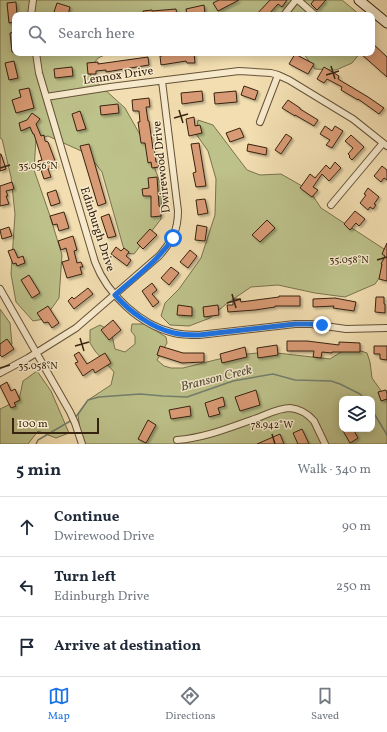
<!DOCTYPE html>
<html lang="en">
<head>
<meta charset="utf-8">
<style>
  :root { --surface:#fff; --page:#f6f6f7; --text:#1f2937; --muted:#747a83; --line:#e0e1e3; --accent:#1a73e8 }
  body { margin:0; font-family:Vollkorn,serif; background:var(--page); color:var(--text) }
  .controls { position:absolute; right:12px; bottom:12px; display:grid; overflow:hidden; border-radius:8px; box-shadow:0 2px 10px #0003 }
  .controls button { width:36px; height:36px; display:grid; place-items:center; padding:0; border:0; border-bottom:1px solid var(--line); background:var(--surface); color:var(--text); font:20px sans-serif }
  .scale { position:absolute; left:12px; bottom:10px; width:87px; box-sizing:border-box; padding-left:4px; border:2px solid #372310; border-top:0; font-size:11px; line-height:14px; white-space:nowrap; color:#372310; -webkit-text-stroke:3px #f7eacc; paint-order:stroke }
  .stop { position:absolute; width:12px; height:12px; margin:-9px; border:3px solid #1a73e8; border-radius:50%; background:#fff }
  .stop.end { background:#1a73e8; border-color:#fff; box-shadow:0 1px 4px #0008 }
  .list { margin:0; padding:0; list-style:none }
  h2 { display:flex; justify-content:space-between; align-items:center; height:52px; margin:0; padding:0 16px; font-size:17px }
  h2 small { font-size:13px; font-weight:400; color:var(--muted) }
  .list li { display:grid; grid-template-columns:26px 1fr auto; gap:12px; align-items:center; box-sizing:border-box; height:60px; padding:0 16px; border-top:1px solid var(--line) }
  .list b { display:block; font-size:15px; white-space:nowrap }
  .list p { margin:0; font-size:13px; white-space:nowrap; color:var(--muted) }
  .list em { font-size:13px; font-style:normal; color:var(--muted) }
  .icon { flex:none; width:22px; height:22px; fill:none; stroke:currentColor; stroke-width:2; stroke-linecap:round; stroke-linejoin:round }
  .map { position:relative; flex:none; width:387px; height:444px; overflow:hidden }
  .search { position:absolute; background:var(--surface); box-shadow:0 2px 10px #0003; left:12px; right:12px; top:12px; height:44px; display:flex; align-items:center; gap:10px; box-sizing:border-box; padding:0 14px; border-radius:8px; color:var(--muted); font-size:15px }
  .sheet { height:232px; background:var(--surface) }
  nav { display:flex; justify-content:space-around; align-items:center; box-sizing:border-box; height:56px; border-top:1px solid var(--line); background:var(--surface); font-size:11px; color:var(--muted) }
  nav a { display:grid; justify-items:center; gap:2px }
  nav .on { color:var(--accent) }
  .map>svg:first-child { display:block }
</style>
</head>
<body>
<div class="map">
<svg width="387" height="444" viewBox="0 0 387 444">
  <defs>
    <filter id="shadow"><feDropShadow dx="2" dy="2" stdDeviation="1" flood-color="#0004"/></filter>
  </defs>
  <rect width="100%" height="100%" fill="#f2deb1"/>
  <filter id="stains"><feTurbulence type="fractalNoise" baseFrequency=".005" numOctaves="4"/><feColorMatrix values="0 0 0 0 .2 0 0 0 0 .09 0 0 0 0 .02 0 0 0 .5 -.17"/></filter>
  <radialGradient id="worn" r=".72"><stop offset=".6" stop-color="#630" stop-opacity="0"/><stop offset="1" stop-color="#630" stop-opacity=".3"/></radialGradient>
  <path fill="#bdc18a" stroke="#7a724d" fill-rule="evenodd" d="M0,0H342L360,15H15V53H109L98,58L89,70L92,78L125,108L147,147L162,188L161,219L134,254L125,253L102,172L88,154L48,136L36,139L34,170L49,213L62,255L59,298L44,319L33,321L16,302L11,274L15,214L11,177L2,139L0,138Z
    M303,53H360L352,63L336,70L315,69Z
    M198,120L213,125L247,170L260,175L281,174L309,190L321,208L384,249L387,267L375,284L345,297L315,293L278,285L251,287L226,304L210,318L189,326L170,325L161,316L165,303L179,289L201,258L215,215L216,179L208,151L196,134Z
    M0,309L10,323L12,344L0,353Z
    M132,324H145L166,337L167,343L157,360L164,366L171,368H183L215,360L237,355L268,352L330,359L349,347L367,353L370,362L372,378L387,399V444H82L78,415L88,400L111,385L114,372L95,351L90,343V330L100,325L111,331L115,349L125,352L135,344V336L131,331ZM342,399H372V429H342Z
    M37,371L51,391L69,433L56,438L38,431L28,444H0V409L19,400L23,381Z"/>
  <g fill="none" stroke-linecap="round" stroke-linejoin="round">
    <path stroke="#737f6f" stroke-width="1.5" d="M372,410L387,435
      M75,418L88,400L99,397L140,394L163,396L187,397L233,381L273,374L295,380L331,381L340,384L360,394L365,399
      M36,444L38,440L72,420"/>
  </g>
  <path fill="#d99b74" stroke="#372310" filter="url(#shadow)" d="M219,0H239L218,11L213,3Z
    M270,0H287L282,7L278,4L268,15H256Z
    M314,0H326L317,10L311,4Z
    M16,2L17,15H15V22L9,23L7,3Z
    M57,3L70,7L68,15L60,14V15H53Z
    M204,5L205,14L200,15H187L186,9Z
    M176,9L177,15H144L143,11L152,10V11Z
    M15,32V52H12L10,33Z
    M372,43L387,57V77L360,53H372Z
    M180,53H194L195,63H187L186,61L161,65L160,56Z
    M295,54L314,64L308,74L289,64Z
    M148,57L149,65L106,72V70L96,71V74H88L87,63L98,62V64Z
    M14,61L18,78L9,80L5,63Z
    M72,67L73,76L55,78L54,69Z
    M324,67L339,76L338,79L368,97L384,108L379,114L358,99V100L341,90L342,87L327,79L324,83L317,79Z
    M244,86L258,91L255,100L241,95Z
    M29,88L34,108L16,113L12,100L21,97L19,90Z
    M202,91L203,101L182,104L181,93Z
    M236,91L237,102L215,104L214,93Z
    M149,98L150,107H146L148,121H149L153,149L154,148L156,162H158L159,167L152,168L151,162L148,163L145,143H141L138,122H140L139,111H133L132,100Z
    M288,100L300,108V109L318,120L314,126L295,115V116L282,108Z
    M118,104L119,113L101,115L100,106Z
    M80,111L86,129L77,131L72,114Z
    M32,113L40,119L36,124L41,136L44,135L45,141L48,142L57,166L48,169L51,177L44,179L38,161L42,160L34,134H33L30,127L21,131L19,123L27,120Z
    M194,117L195,126L200,125L202,133L189,136L186,119Z
    M325,126L332,131L335,126L343,131L332,148L326,145L330,140L320,134Z
    M240,128L244,137L230,142L226,133Z
    M286,134L292,138L281,154L275,150Z
    M351,135L364,147L352,160L349,157L350,156L348,154L353,148L345,141Z
    M199,143L206,186L196,187L193,173L196,172L191,144Z
    M89,144L106,203L98,206L80,146Z
    M248,144L267,148L266,155L247,151Z
    M0,154H1L6,169L0,171Z
    M335,162L341,168L329,181L322,174L313,187L318,190L312,197L300,188L310,174L315,178L326,165L330,169Z
    M382,166L387,170V180L384,178L381,182L374,176Z
    M157,177L159,206L161,208V216L151,217V196H143L142,189L149,188L148,178Z
    M12,182L14,189L6,191L8,196H6L9,204L0,206V186Z
    M368,188L379,197L374,204L376,205L373,209L370,207L368,210L360,203L366,195L364,194Z
    M56,190L60,203L51,206L47,193Z
    M205,199L208,213L198,215L196,200Z
    M355,211L365,219L359,226L356,223L350,230L344,224Z
    M64,212L69,228L59,231L57,224L53,225L50,216Z
    M109,214L116,236L108,238L101,217Z
    M267,220L275,228L260,242L252,235Z
    M197,225L207,227L205,241L195,240Z
    M9,227L12,236L2,239L0,230Z
    M150,229L157,235L143,249L137,243Z
    M73,236L77,250L74,251L77,263L81,262L83,267H80L82,274L67,278L62,262L69,260L66,248L61,250L58,241Z
    M387,243V281L379,279L382,264H381L385,256L382,254Z
    M116,247L121,251L124,248L129,252L126,256L131,260L127,266L111,254Z
    M14,249L18,258L23,256L25,263L17,266L16,263L13,264L8,251Z
    M190,250L197,256L188,268L180,262Z
    M171,267L179,273L169,285L161,278Z
    M29,275L40,293L32,298L21,280Z
    M152,283L157,290L152,294L159,302L153,307L142,291Z
    M88,288L93,294L74,309L68,301L72,297L74,299Z
    M279,296H300V306H275V307L255,310L228,312L227,305H233V299H240L241,302L279,297Z
    M376,297H384V304H385V313L375,312Z
    M335,298L356,302L354,311L333,308L334,306L313,307V299Z
    M178,305L192,307V316L177,315Z
    M218,305L219,315L204,317L203,307Z
    M48,306L59,323L52,328L48,322L44,323L37,313Z
    M113,320L121,330L109,340L101,330Z
    M7,339L14,349L2,357L0,355V344Z
    M287,341H307L339,345V342L360,343V352H332V353L322,352L321,358L313,357L314,351H287Z
    M277,345L278,355L258,358L257,348Z
    M160,346L183,353H204V362L182,363L157,355Z
    M374,346H387V360L380,359V354H374Z
    M245,347L247,357L222,363L220,354Z
    M79,352L87,364L105,353L111,363L95,373L93,369L83,376L75,363L78,362L74,355Z
    M7,382L11,391L15,389L20,400L14,403L16,406L11,408L0,386Z
    M256,390L260,405L240,411L235,397Z
    M386,390L387,394V399L381,401L378,392Z
    M223,397L225,406L218,408L220,414L209,417L205,403Z
    M190,406L191,416L171,419L169,410Z
    M148,420L156,425L146,443L138,439Z
    M302,429L309,444H298L293,433Z
    M342,429H353L358,438L350,443Z
    M280,434L284,444H257Z"/>
  <g fill="none" stroke-linecap="round" stroke-linejoin="round">
    <g stroke="#665238" stroke-width="8">
      <path id="street" d="M298,0L315,15
        M31,15L33,0
        M284,15L296,0
        M36,53L39,73L95,262C107,294 140,325 174,333C183,335 191,335 199,335L295,324H311L346,329L387,328
        M46,97L110,87L239,71L271,73L278,75L289,80L353,119L387,146
        M260,122L278,75
        M331,205L383,143
        M0,289L70,412L75,423L82,444
        M0,373L28,358L76,328L159,256C172,241 178,231 178,211L162,81
        M177,440C205,438 231,427 257,418C268,414 279,408 290,408C300,409 308,414 314,421L325,444"/>
    </g>
    <g stroke="#372310" stroke-width="11">
      <path id="secondary" d="M359,0L387,23"/>
    </g>
    <use href="#street" stroke="#f7eacc" stroke-width="6"/>
    <use href="#secondary" stroke="#f7eacc" stroke-width="9"/>
  </g>
  <g fill="none" stroke-linecap="round" stroke-linejoin="round">
    <path stroke="#1a73e8" stroke-width="5" d="M173,238C158,261 135,277 115,295C130,312 152,328 174,333C182,335 191,335 199,335L295,324H311L322,325"/>
  </g>
  <path fill="none" stroke="#372310" stroke-width="1.5" d="M331,66L335,79M326,75L339,71M179,110L183,123M174,118L188,114M0,168L10,165M377,260L387,257M232,294L236,308M227,303L241,299M80,338L84,351M75,346L89,342M0,368L10,365M272,434L275,444"/>
  <g text-anchor="middle" stroke-width="3" stroke-linejoin="round" paint-order="stroke">
    <g font-size="12" fill="#372310" stroke="#f7eacc">
      <text transform="translate(118 75) rotate(-8)" y="4">Lennox Drive</text>
      <text transform="translate(161 167) rotate(-96)" y="4">Dwirewood Drive</text>
      <text transform="translate(98 229) rotate(72)" y="4">Edinburgh Drive</text>
    </g>
    <g font-size="13" font-style="italic" fill="#555140" stroke="#f7eacc">
      <text transform="translate(216 377) rotate(-14)" y="5">Branson Creek</text>
    </g>
  </g>
  <g font-size="10" text-anchor="middle" fill="#372310" stroke="#f7eacc" stroke-width="3" stroke-linejoin="round" paint-order="stroke">
    <text x="38" y="169">35.056°N</text>
    <text x="349" y="263">35.058°N</text>
    <text x="38" y="369">35.058°N</text>
    <text x="272" y="428">78.942°W</text>
  </g>
  <rect width="100%" height="100%" filter="url(#stains)"/>
  <rect width="100%" height="100%" fill="url(#worn)"/>
</svg>
<div class="controls">
<button><svg class="icon" aria-label="layers" viewBox="0 0 24 24"><path d="M12 4l9 5-9 5-9-5zM3 14l9 5 9-5"/></svg></button>
</div>
<div class="scale">100 m</div>
<div class="stop" style="left:173px;top:238px"></div>
<div class="stop end" style="left:322px;top:325px"></div>
<div class="search"><svg class="icon" aria-label="search" viewBox="0 0 24 24"><circle cx="10" cy="10" r="6"/><path d="M15 15l6 6"/></svg>Search here</div>
</div>
<section class="sheet">
<h2>5 min<small>Walk · 340 m</small></h2>
<ul class="list">
<li><svg class="icon" aria-label="ahead" viewBox="0 0 24 24"><path d="M12 20V5M6 11l6-6 6 6"/></svg><div><b>Continue</b><p>Dwirewood Drive</p></div><em>90 m</em></li>
<li><svg class="icon" aria-label="left" viewBox="0 0 24 24"><path d="M17 20v-9H6M10 6l-5 5 5 5"/></svg><div><b>Turn left</b><p>Edinburgh Drive</p></div><em>250 m</em></li>
<li><svg class="icon" aria-label="arrive" viewBox="0 0 24 24"><path d="M6 21V4h12l-3 4 3 4H6"/></svg><div><b>Arrive at destination</b></div></li>
</ul>
</section>
<nav>
<a class="on"><svg class="icon" aria-label="map" viewBox="0 0 24 24"><path d="M3 6l6-2 6 2 6-2v14l-6 2-6-2-6 2zM9 4v14M15 6v14"/></svg>Map</a>
<a><svg class="icon" aria-label="directions" viewBox="0 0 24 24"><path d="M12 3l9 9-9 9-9-9zM9 14v-3h6M13 9l2 2-2 2"/></svg>Directions</a>
<a><svg class="icon" aria-label="saved" viewBox="0 0 24 24"><path d="M7 4h10v16l-5-4-5 4z"/></svg>Saved</a>
</nav>
</body>
</html>
